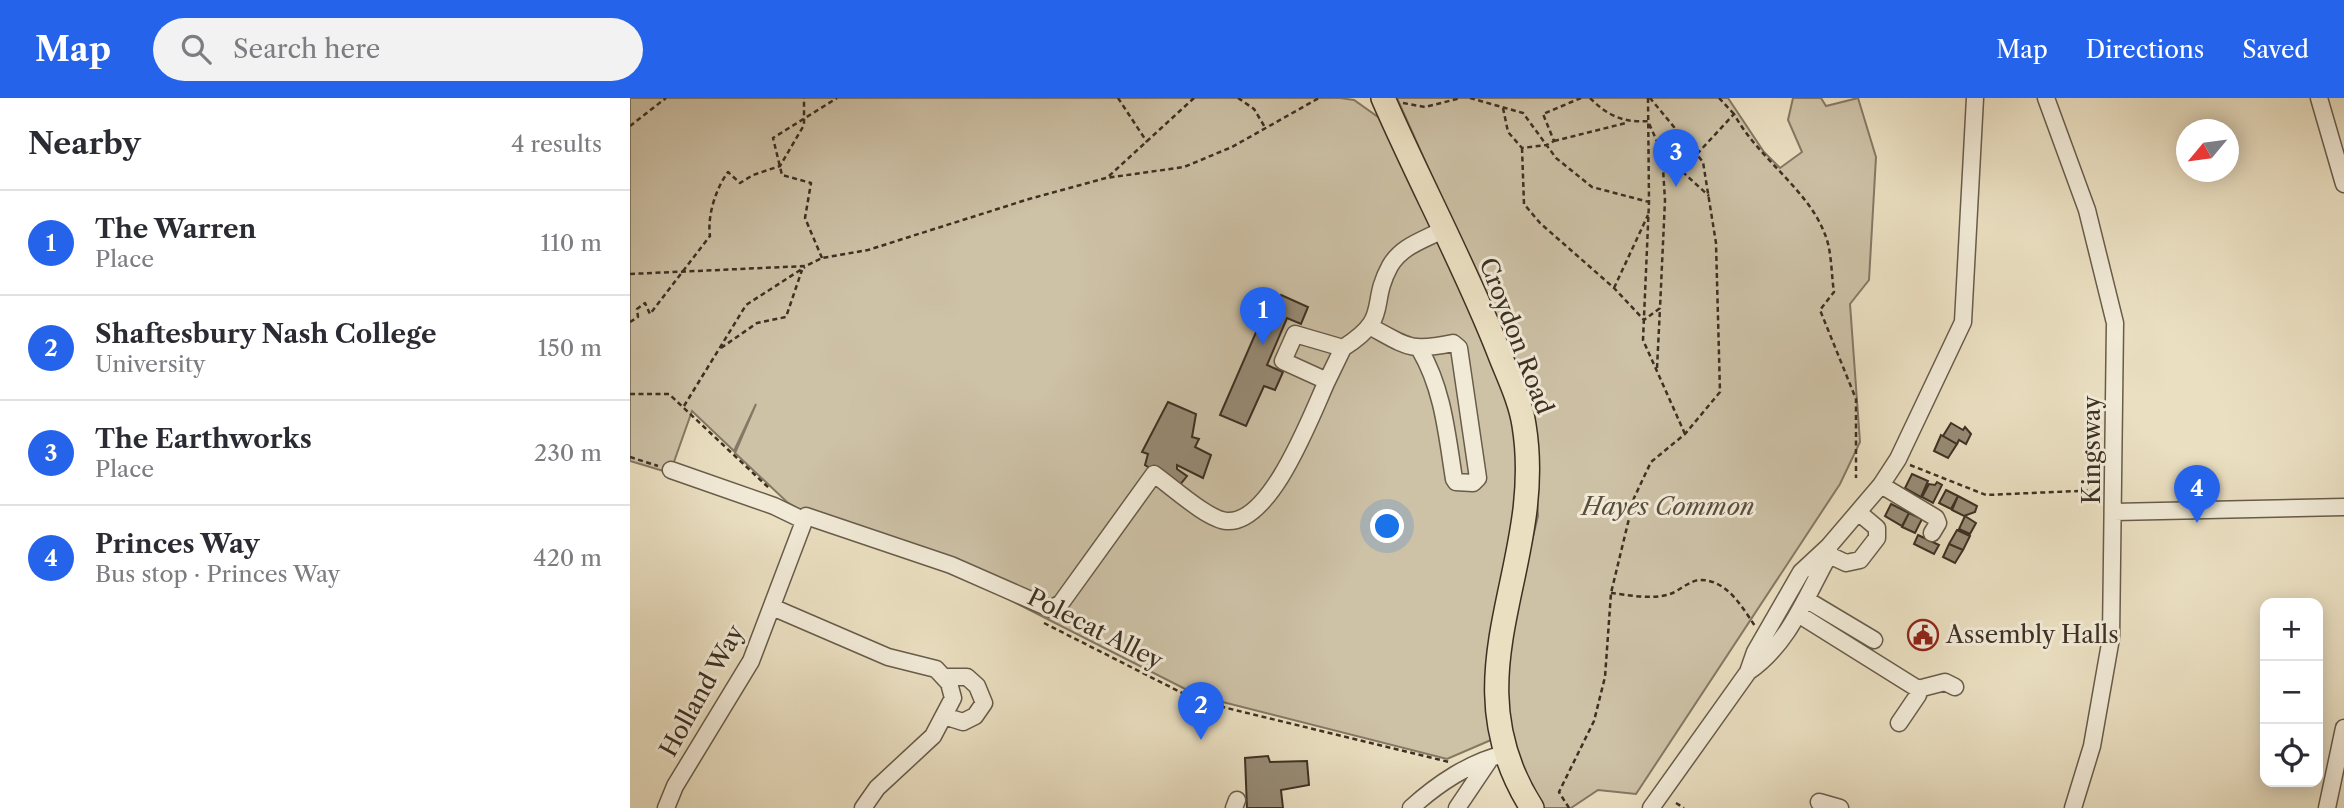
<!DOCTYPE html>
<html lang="en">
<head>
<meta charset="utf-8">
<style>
  :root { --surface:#fff; --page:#f2f2f3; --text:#2b2b33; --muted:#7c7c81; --line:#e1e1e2; --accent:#2563eb }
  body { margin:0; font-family:"Libre Caslon Text",serif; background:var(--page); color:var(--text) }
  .controls { position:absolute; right:21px; bottom:21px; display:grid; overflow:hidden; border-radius:14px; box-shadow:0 4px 18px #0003 }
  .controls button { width:63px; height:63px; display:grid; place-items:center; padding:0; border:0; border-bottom:2px solid var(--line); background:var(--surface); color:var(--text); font:35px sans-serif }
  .compass { position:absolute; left:1546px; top:21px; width:63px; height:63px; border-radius:50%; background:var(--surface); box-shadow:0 4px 18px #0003; rotate:241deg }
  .you { position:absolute; left:758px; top:429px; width:24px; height:24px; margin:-18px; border:5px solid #fff; border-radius:50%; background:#1a73e8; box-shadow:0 0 0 10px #1a73e833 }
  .badge { display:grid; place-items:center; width:46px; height:46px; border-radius:50%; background:var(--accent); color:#fff; font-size:23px; font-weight:700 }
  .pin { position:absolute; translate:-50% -58px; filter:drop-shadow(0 2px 4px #0008) }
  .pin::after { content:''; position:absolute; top:37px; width:24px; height:21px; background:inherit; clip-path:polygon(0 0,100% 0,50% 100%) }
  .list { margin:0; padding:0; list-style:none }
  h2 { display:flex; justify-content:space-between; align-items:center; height:91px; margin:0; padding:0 28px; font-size:30px }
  h2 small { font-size:23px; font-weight:400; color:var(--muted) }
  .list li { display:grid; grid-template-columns:46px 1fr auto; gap:21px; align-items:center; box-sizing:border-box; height:105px; padding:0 28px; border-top:2px solid var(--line) }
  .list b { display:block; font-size:26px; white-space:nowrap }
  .list p { margin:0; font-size:23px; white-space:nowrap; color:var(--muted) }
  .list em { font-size:23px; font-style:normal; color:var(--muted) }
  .icon { flex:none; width:38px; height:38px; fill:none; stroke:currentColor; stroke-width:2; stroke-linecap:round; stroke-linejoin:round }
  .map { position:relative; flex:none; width:1714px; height:710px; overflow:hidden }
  header { display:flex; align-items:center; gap:42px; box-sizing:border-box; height:98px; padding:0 35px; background:var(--accent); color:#fff }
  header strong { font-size:33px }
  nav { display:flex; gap:38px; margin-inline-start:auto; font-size:24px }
  .search { width:490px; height:63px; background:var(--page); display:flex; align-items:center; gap:18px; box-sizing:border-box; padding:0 24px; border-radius:38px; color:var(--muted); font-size:26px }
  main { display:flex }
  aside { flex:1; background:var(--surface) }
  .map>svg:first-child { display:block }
</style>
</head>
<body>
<header>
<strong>Map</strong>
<div class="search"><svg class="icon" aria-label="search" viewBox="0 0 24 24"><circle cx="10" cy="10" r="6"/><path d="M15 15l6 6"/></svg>Search here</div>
<nav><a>Map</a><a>Directions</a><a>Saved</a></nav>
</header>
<main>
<aside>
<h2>Nearby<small>4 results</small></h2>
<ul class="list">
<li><span class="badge">1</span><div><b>The Warren</b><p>Place</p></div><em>110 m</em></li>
<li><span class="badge">2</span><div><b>Shaftesbury Nash College</b><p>University</p></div><em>150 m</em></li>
<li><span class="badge">3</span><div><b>The Earthworks</b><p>Place</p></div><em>230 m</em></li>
<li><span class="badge">4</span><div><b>Princes Way</b><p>Bus stop · Princes Way</p></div><em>420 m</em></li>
</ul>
</aside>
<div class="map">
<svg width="1714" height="710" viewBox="0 0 1714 710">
  <rect width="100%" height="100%" fill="#eadfc1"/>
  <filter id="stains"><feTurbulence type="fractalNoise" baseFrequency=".00286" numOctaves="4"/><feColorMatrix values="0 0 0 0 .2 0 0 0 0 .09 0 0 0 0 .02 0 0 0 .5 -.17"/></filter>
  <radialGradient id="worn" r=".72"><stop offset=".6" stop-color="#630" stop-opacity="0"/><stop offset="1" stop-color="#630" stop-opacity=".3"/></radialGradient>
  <path fill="#cdc1a6" stroke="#857864" stroke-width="2" d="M0,0H710L724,2L755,24L791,96L888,327L892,416L855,579L861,642L817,661L569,598L319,471L175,415L157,404L105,355L126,306L104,353L62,313L40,375L0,363Z
    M767,0H1098L1134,54L1150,70L1172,54L1158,22L1163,0H1191L1196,8L1228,0L1246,59L1239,182L1220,206L1230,344L1210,386L1006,696L968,692L941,710H913L872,639L869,579L908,418L905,366L817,112Z"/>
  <path fill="#978b75" stroke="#3d3023" stroke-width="2" d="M651,197L678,209L671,226L657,220L637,267L653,274L645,292L634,288L616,328L590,317L637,209L644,212Z
    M538,304L566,316L562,339L569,341L565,349L581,357L573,380L547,367V371L557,378L549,388L515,367L518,356L512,354Z
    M1321,325L1333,332L1335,329L1341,336L1336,346L1329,342L1327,346L1313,338Z
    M1311,337L1327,346L1318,360L1304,353Z
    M1282,376L1298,383L1291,399L1275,390Z
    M1307,384L1312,387L1303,405L1292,399L1299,386L1305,387Z
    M1316,392L1328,398L1321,411L1309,405Z
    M1328,398L1347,408L1345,414L1334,418L1322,412Z
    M1261,406L1279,415L1272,428L1255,418Z
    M1279,415L1292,421L1285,435L1272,429Z
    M1335,418L1346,425L1340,436L1329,431Z
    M1327,432L1340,438L1333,452L1319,446Z
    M1288,437L1309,447L1304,456L1284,446Z
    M1319,446L1333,452L1325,465L1313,459Z
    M638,658L640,664L677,663L679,687L651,692L653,710H617L615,660Z"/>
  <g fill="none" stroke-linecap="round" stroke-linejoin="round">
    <g stroke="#685c4a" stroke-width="19">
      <path id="minor" d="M1416,0L1457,112L1485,225L1481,540L1462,648L1443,710
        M1689,0L1714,86
        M741,229C778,249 780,254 823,245L829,250L848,380L843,385L826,384L824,381C817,337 813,291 790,252
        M713,250L697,283L653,263L665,236L713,250C762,219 738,208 760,168C772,147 795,142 814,131
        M41,372L144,408L173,422
        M1251,387L1306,420L1308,425L1302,435
        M1484,414L1714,409
        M1199,457L1216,465L1230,462L1247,440V430L1228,414
        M1177,502L1244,542
        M142,509L258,559L306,571L319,585L323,600L303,638L247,690L233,710
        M1168,516L1288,591V597L1269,625
        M1118,574C1159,546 1176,498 1199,457V448
        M314,579H337L347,588L354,605L345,618L333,624L314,618
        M1288,591L1315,584L1325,589
        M1189,704L1210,710
        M36,710L45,688L121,563L176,418L321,467L421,511L431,505L524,376C541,388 578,422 597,423C641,426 681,318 697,283
        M604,710L607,702
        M781,710C806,687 841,663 875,656
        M827,710L860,661
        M1021,710L1118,574L1125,554L1171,474L1199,448L1251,387L1268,361L1333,224L1345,0
        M1697,710L1714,630"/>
    </g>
    <g stroke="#3d3023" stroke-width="26">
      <path id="highway" d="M753,0C790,85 834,166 868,252C877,276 890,301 894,327C917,468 816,575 902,710"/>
    </g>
    <path stroke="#3d3023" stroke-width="2.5" stroke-dasharray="5 3.5" stroke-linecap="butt" d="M488,0L517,44
      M608,0L624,11L636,31
      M840,0L893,15L926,60L962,89L1019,104
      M960,0C978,18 994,25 1018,23L1032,55L1079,98
      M1018,0L1019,104L1013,242L1055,336
      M1089,0L1104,16
      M773,5L795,9L831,0
      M873,10L878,34L892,50L917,47L924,43L913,16L951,0
      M0,28L36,0
      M924,43L996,25
      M892,50L894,106L910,125L984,190L1014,222L1030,210L1035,102L1032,55
      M1067,56L1104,16C1128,60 1177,91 1194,134C1202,151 1201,175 1204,194L1190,212L1226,301V380
      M479,78L564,0
      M192,160L175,120L181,85L152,77L143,40L207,0
      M0,176L176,168L192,160L238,152L399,101L476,80L554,69L602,49L689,0
      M984,190L1018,117
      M0,224L8,219L7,211L15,205L20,216L80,138C77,118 86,90 98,74L110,85L123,77L150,68L174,27V0
      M91,250L127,225L156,219L172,172
      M1027,270L1030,210
      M0,296H39L140,391
      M54,308L116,207L175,169
      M0,359L28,368
      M1280,367L1356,397L1470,392
      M981,495C999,497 1022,502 1040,496C1049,493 1059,483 1069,482C1097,481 1112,509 1125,528
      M414,525L568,603L819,664
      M1046,705L1054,710
      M939,710L929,694L964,623L975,579L981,495L1004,400L1021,364L1055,336L1090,294L1086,145L1073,64L1020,0"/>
    <use href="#minor" stroke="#f1ead7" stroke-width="16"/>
    <use href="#highway" stroke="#eadfc1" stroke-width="23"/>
  </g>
  <defs>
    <g id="civic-ring" transform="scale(1.575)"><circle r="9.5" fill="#f1ead7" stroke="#8f2418" stroke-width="1.5"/><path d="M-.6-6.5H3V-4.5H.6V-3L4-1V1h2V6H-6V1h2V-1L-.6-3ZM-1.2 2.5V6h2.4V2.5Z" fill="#8f2418"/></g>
  </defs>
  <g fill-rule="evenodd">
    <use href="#civic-ring" x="1293" y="537"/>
  </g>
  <g text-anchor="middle" stroke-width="6" stroke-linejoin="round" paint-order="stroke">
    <g font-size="24" fill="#3d3023" stroke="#f1ead7">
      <text transform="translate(886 238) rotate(69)" y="8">Croydon Road</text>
      <text transform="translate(1462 352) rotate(-90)" y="8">Kingsway</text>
      <text transform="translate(465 531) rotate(27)" y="8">Polecat Alley</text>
      <text transform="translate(72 593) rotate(-61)" y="8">Holland Way</text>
    </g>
    <g font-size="24" font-style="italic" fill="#5a4d3d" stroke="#f1ead7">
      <text x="1038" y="417">Hayes Common</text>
    </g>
    <g font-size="24" fill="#3d3023" stroke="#f1ead7" text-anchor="start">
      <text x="1316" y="545">Assembly Halls</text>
    </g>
  </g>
  <rect width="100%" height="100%" filter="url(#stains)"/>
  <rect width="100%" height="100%" fill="url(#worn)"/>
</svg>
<div class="controls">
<button>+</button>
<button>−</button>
<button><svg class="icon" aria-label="locate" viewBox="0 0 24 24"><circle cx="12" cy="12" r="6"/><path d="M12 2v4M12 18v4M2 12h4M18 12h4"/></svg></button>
</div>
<svg class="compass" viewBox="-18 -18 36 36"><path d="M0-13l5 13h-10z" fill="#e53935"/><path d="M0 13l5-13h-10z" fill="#7c7c81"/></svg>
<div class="you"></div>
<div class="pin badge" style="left:633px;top:247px">1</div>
<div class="pin badge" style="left:571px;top:642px">2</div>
<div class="pin badge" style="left:1046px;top:89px">3</div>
<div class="pin badge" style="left:1567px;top:425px">4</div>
</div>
</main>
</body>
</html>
